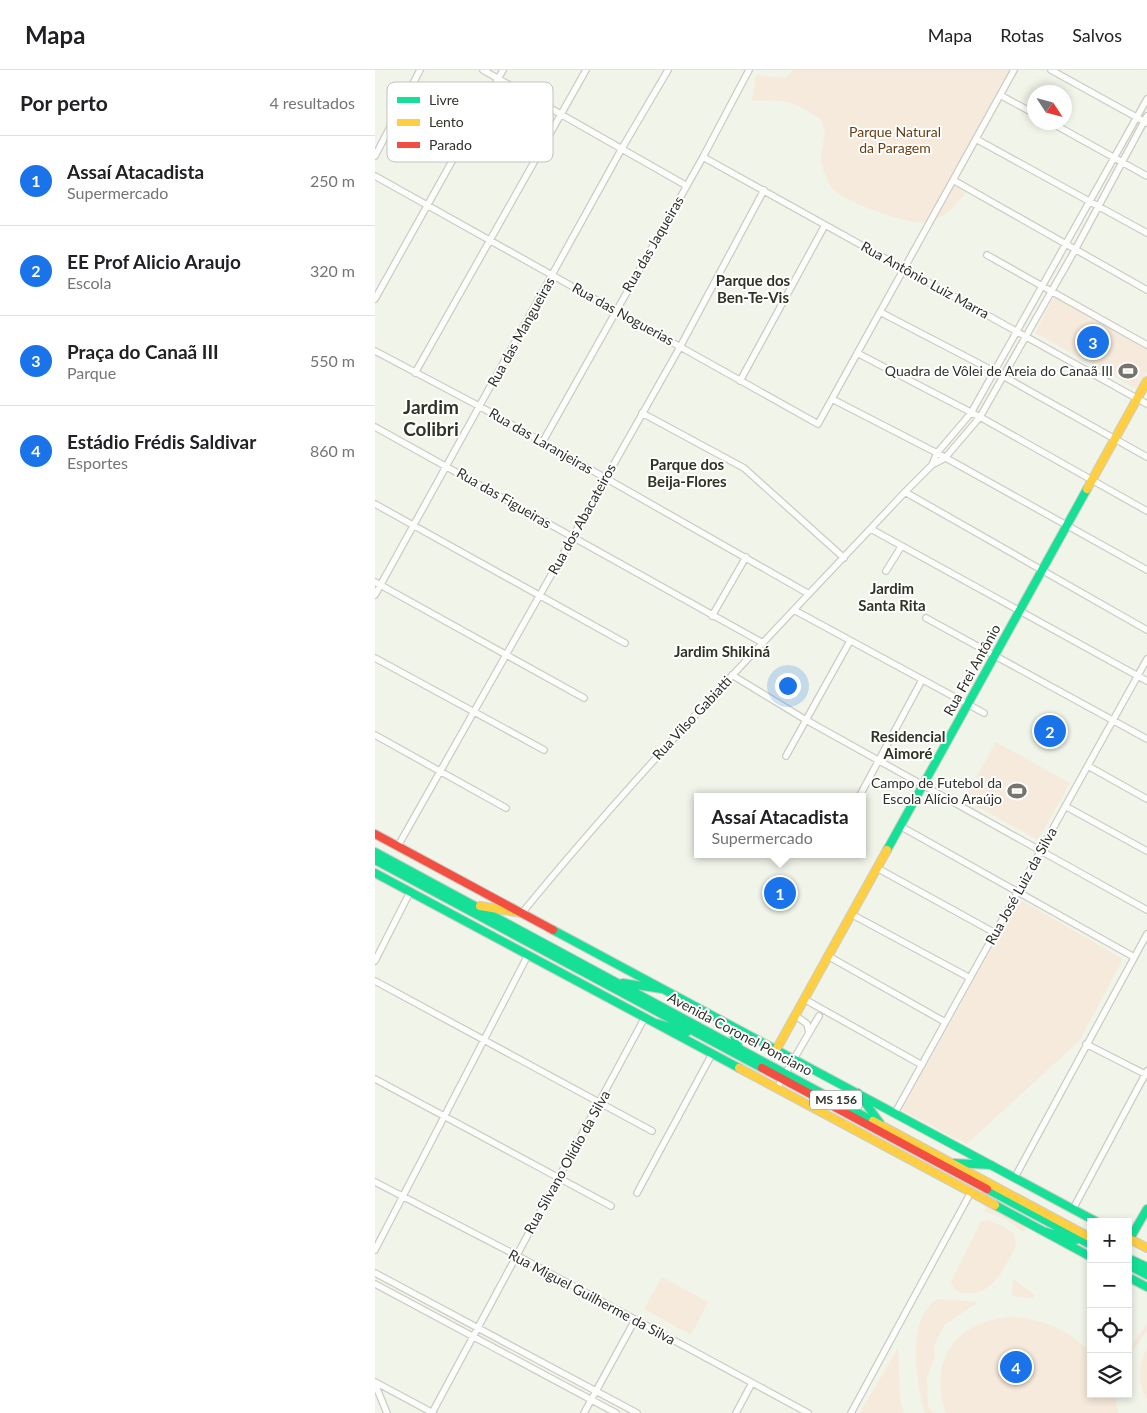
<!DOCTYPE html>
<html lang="pt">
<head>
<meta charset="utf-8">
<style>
  :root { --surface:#fff; --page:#f6f6f6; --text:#202124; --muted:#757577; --line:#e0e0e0; --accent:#1a73e8 }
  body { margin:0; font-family:Lato,sans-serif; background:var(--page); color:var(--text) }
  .controls { position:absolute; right:15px; bottom:15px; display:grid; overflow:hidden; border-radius:0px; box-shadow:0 2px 8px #0003 }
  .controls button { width:45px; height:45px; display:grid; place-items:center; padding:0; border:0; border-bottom:1px solid var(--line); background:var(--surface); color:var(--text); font:25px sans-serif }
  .compass { position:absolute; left:652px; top:15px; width:45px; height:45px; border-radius:50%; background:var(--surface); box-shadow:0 2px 8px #0003; rotate:126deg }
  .you { position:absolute; left:412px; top:615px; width:18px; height:18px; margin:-12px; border:4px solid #fff; border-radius:50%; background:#1a73e8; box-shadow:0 0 0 8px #1a73e833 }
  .badge { display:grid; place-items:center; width:32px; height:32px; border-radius:50%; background:var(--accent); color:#fff; font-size:16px; font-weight:700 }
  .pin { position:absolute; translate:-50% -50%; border:2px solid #fff; box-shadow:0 1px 5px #0006 }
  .popup { position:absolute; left:319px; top:723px; width:172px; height:65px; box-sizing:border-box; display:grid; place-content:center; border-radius:0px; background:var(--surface); filter:drop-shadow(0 1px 4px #0005); font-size:16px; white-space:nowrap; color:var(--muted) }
  .popup b { font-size:19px; color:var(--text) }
  .popup::after { content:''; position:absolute; left:50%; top:100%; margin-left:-10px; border:10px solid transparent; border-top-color:var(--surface) }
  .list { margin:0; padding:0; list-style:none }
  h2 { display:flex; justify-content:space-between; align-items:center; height:65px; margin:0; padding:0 20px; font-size:21px }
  h2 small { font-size:16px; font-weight:400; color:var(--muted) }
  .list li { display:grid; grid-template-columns:32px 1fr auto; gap:15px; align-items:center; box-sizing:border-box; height:90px; padding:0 20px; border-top:1px solid var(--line) }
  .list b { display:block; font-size:19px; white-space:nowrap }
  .list p { margin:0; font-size:16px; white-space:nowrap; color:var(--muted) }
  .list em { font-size:16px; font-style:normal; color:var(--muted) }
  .icon { flex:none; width:28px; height:28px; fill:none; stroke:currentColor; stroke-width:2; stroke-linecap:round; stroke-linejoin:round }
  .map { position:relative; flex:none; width:772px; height:1343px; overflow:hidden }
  header { display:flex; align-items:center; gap:30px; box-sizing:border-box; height:70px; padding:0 25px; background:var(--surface); border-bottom:1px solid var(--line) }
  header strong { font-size:24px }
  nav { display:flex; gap:28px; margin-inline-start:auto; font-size:18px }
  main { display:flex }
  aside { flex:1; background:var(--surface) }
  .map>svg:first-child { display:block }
</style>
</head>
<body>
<header>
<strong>Mapa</strong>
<nav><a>Mapa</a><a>Rotas</a><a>Salvos</a></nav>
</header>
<main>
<aside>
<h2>Por perto<small>4 resultados</small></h2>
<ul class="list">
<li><span class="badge">1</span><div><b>Assaí Atacadista</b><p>Supermercado</p></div><em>250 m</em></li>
<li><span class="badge">2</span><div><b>EE Prof Alicio Araujo</b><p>Escola</p></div><em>320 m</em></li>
<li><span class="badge">3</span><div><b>Praça do Canaã III</b><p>Parque</p></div><em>550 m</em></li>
<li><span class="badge">4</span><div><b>Estádio Frédis Saldivar</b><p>Esportes</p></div><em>860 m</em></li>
</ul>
</aside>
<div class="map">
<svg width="772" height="1343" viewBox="0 0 772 1343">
  <rect width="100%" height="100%" fill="#f1f4e9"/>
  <path fill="#f5eadb" d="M417,0H635L623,27L576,113L591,122C582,135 569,148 553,152C536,157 468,131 457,118C452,111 445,94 446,86C447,74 454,61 445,49C443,47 438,45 436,43C414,29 402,30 377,31L381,5L411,8Z
    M683,227L772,278V301L762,319L660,263L678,228Z
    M621,672L695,713L663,770L589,729Z
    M644,829L748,889L705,970L592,1074L527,1040Z
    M612,1123L656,1147L650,1161H646L631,1149L611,1142L608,1130Z
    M613,1150L628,1156L639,1164L641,1176C629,1197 619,1227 589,1223C581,1222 578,1219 576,1211L606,1152Z
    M287,1207L333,1232L316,1265L269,1239Z
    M638,1209L660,1225L658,1228L637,1226Z
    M564,1229L603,1232L569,1255L559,1276L560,1287L552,1307L553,1337L558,1343H550C541,1314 530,1245 564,1229Z
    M638,1247C667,1248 692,1260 714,1280L716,1324H740L743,1343H571C552,1290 582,1249 638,1247Z
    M772,1254V1261L754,1286L758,1273Z
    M523,1278L525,1330L529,1343H485Z
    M772,1279V1329C762,1314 763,1294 772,1279Z"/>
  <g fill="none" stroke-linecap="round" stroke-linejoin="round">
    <g stroke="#cbcdc5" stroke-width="8">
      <path id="street" d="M108,0L312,116
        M676,0L772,53
        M625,25L660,44
        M675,52L772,106
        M601,69L772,163
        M0,86L45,0
        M328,87L772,334
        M0,106L443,354L639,0
        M578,110L772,220
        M612,185L772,275
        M0,229L128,0
        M505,242L628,306L772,387
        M0,281L104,336L434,524
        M482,283L605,347L772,441
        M40,303L211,0
        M365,311L450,155
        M457,329L562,383L772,500
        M267,343L369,398L469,488
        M0,357L388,573
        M167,373L328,87L374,0
        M557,395L562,383L596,343L772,29
        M530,422L772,560
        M0,434L250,573
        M496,459L772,611
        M511,501L526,477
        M0,512L209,628
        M0,525L246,80L293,0
        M419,540L609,643
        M337,546L371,487
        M551,548L772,669
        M0,588L169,680
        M357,605L431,650L772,840
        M0,665L131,738
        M411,686L475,571
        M713,696L772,729
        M484,727L547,610
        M690,736L772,781
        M525,756L759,887
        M23,776L305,277L389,120
        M502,798L620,863
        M147,843C267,696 400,561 530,422L557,395L570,388L605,347L700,180L772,46
        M476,844L595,908
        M453,886L570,952
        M0,891L35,822
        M0,911L277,1061
        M429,929L547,995
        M434,963L444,946
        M711,974L772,1005
        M0,1009L236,1136
        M402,1018L434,963L432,954L420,945
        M520,1043L772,589
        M640,1107L772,864
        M0,1112L141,1185L433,1343
        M262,1123L337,984
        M698,1139L772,1001
        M0,1180L153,885
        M0,1203L262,1343
        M0,1214L241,1343
        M0,1312L58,1343
        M0,1314L12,1343
        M57,1343L270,947
        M209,1343L260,1250
        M361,1343L377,1313
        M476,1343L596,1122"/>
    </g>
    <g stroke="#cbcdc5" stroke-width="10">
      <path id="fast" d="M512,780L712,419
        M0,782L498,1051
        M0,790L387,998
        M0,803L364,998
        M178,860L722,1152
        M248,913L287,919
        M281,953L312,962
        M354,955L364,978
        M483,1023L505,1053
        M579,1093L616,1095
        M612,1119L716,1175
        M620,1135L716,1187
        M668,1161L701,1170
        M753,1172L772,1139
        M753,1188L772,1197
        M753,1195L772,1205
        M753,1207L772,1217"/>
    </g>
    <g stroke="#cbcdc5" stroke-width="10">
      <path id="slow" d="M712,419L772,311
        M105,836L147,843
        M401,980L512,780
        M364,998L620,1135
        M498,1051L716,1168
        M753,1168L772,1178"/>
    </g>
    <g stroke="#cbcdc5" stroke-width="10">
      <path id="jam" d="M0,764L178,860
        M387,998L612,1119"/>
    </g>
    <use href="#street" stroke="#fdfdfc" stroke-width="5.5"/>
    <use href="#fast" stroke="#16e098" stroke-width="8"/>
    <use href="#slow" stroke="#ffcf43" stroke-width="8"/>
    <use href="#jam" stroke="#f24e42" stroke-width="8"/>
  </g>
  <defs>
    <g id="stadium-bare" transform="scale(1.5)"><path d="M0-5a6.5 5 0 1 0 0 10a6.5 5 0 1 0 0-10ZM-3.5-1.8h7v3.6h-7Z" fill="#74766e" stroke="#fff" stroke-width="2.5" paint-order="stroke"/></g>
  </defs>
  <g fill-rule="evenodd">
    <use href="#stadium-bare" x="753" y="301"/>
    <use href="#stadium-bare" x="642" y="721"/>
  </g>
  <g text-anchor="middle" stroke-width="4" stroke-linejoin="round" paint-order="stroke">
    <rect fill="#fff" stroke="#6f706b" stroke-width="1" x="435" y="1020.5" width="52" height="19" rx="4"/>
    <g font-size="12" font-weight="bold" fill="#31322b">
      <text x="461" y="1034">MS 156</text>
    </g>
    <g font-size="14" fill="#6a3c0e" stroke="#fff">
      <text x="520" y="67">Parque Natural<tspan x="520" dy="16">da Paragem</tspan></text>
    </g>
    <g font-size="14" fill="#31322b" stroke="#fff">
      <text transform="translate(278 174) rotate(-60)" y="5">Rua das Jaqueiras</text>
      <text transform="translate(550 210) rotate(29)" y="5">Rua Antônio Luiz Marra</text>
      <text transform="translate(248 244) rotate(29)" y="5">Rua das Noguerias</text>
      <text transform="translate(146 262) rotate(-61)" y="5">Rua das Mangueiras</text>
      <text transform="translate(166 371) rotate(30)" y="5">Rua das Laranjeiras</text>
      <text transform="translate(129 428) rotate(30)" y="5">Rua das Figueiras</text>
      <text transform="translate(207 449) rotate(-61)" y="5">Rua dos Abacateiros</text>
      <text transform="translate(597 600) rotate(-61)" y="5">Rua Frei Antônio</text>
      <text transform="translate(317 648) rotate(-47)" y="5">Rua Vilso Gabiatti</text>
      <text transform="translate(646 816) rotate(-61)" y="5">Rua José Luiz da Silva</text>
      <text transform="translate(365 964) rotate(28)" y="5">Avenida Coronel Ponciano</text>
      <text transform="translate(192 1092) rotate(-61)" y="5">Rua Silvano Olídio da Silva</text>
      <text transform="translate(217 1227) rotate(28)" y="5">Rua Miguel Guilherme da Silva</text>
    </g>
    <g font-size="14" fill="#31322b" stroke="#fff" text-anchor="end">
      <text x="738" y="306">Quadra de Vôlei de Areia do Canaã III</text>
      <text x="627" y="718">Campo de Futebol da<tspan x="627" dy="16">Escola Alício Araújo</tspan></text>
    </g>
    <g font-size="15" font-weight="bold" fill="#313425" stroke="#fff">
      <text x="378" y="216">Parque dos<tspan x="378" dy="17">Ben-Te-Vis</tspan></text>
      <text x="312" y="400">Parque dos<tspan x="312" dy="17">Beija-Flores</tspan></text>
      <text x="517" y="524">Jardim<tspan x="517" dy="17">Santa Rita</tspan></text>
      <text x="347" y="587">Jardim Shikiná</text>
      <text x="533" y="672">Residencial<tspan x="533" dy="17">Aimoré</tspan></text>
    </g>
    <g font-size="19" font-weight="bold" fill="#313425" stroke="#fff">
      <text x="56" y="344">Jardim<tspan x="56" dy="22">Colibri</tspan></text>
    </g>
  </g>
  <rect x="12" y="12" width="166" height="80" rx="8" fill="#fff" stroke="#c1c2bf" stroke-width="1"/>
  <rect x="22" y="27" width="23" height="6" fill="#16e098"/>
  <rect x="22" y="49" width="23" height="7" fill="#ffcf43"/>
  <rect x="22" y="72" width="23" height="6" fill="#f24e42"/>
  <g font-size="14" fill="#31322b">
    <text x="54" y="35">Livre</text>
    <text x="54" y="57">Lento</text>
    <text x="54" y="80">Parado</text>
  </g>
</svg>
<div class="controls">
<button>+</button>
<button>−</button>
<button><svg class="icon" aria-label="locate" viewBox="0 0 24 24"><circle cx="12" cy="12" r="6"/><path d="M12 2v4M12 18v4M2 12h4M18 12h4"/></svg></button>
<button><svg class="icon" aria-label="layers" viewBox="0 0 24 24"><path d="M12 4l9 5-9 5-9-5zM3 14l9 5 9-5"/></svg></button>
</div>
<svg class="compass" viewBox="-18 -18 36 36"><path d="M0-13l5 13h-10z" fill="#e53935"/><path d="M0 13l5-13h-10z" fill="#757577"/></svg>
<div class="you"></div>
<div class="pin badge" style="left:405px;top:823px">1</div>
<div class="popup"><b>Assaí Atacadista</b>Supermercado</div>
<div class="pin badge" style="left:675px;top:661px">2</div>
<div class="pin badge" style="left:718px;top:272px">3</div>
<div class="pin badge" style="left:641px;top:1297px">4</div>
</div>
</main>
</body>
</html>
